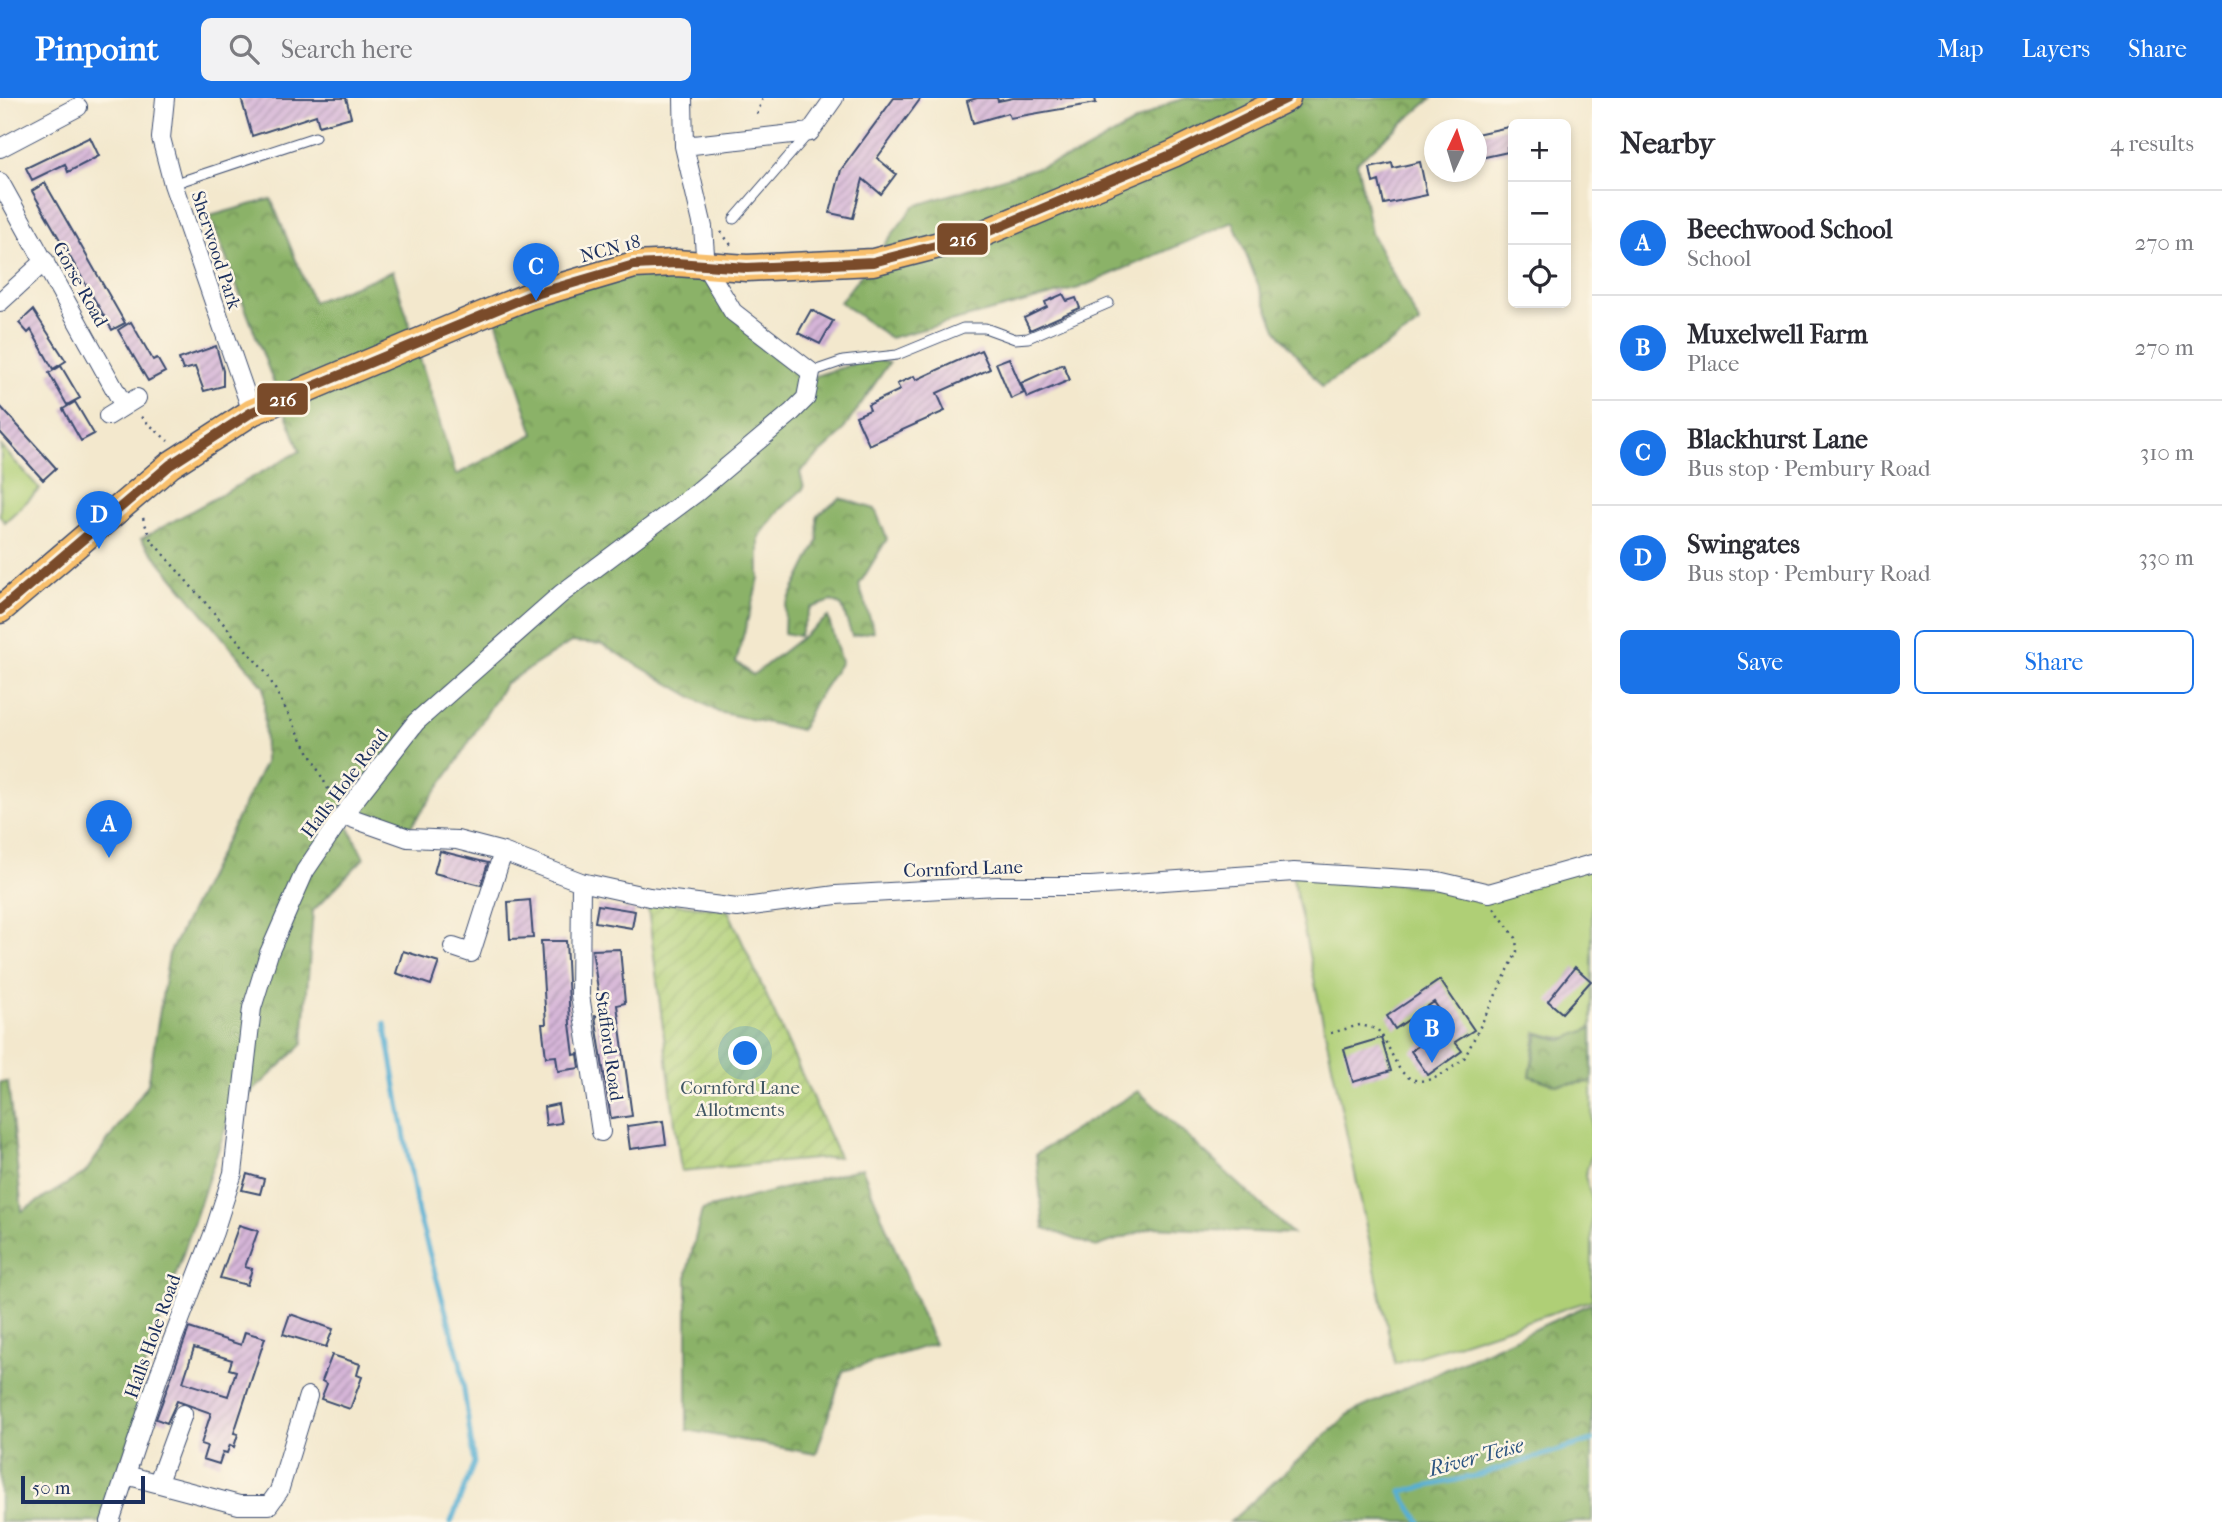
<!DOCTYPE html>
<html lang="en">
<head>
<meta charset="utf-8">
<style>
  :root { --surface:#fff; --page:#f2f2f3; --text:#2b2b33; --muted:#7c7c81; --line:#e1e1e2; --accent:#1a73e8 }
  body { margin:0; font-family:"IM FELL French Canon",serif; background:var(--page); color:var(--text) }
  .controls { position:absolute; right:21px; top:21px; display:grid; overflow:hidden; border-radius:10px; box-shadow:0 4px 10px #0003 }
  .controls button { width:63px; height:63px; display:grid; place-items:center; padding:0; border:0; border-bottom:2px solid var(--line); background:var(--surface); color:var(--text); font:35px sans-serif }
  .compass { position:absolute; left:1424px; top:21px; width:63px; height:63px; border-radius:50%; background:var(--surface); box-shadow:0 4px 10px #0003; rotate:4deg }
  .scale { position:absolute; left:21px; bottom:18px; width:124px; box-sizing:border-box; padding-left:7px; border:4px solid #1b2f5e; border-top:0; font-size:19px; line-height:24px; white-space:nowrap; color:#1b2f5e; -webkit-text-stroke:5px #fcf5e5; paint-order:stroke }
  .you { position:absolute; left:746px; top:956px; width:24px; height:24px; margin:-18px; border:5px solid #fff; border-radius:50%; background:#1a73e8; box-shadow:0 0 0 10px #1a73e833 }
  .badge { display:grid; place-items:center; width:46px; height:46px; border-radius:50%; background:var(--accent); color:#fff; font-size:23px; font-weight:700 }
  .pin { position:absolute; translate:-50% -58px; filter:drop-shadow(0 2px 4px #0008) }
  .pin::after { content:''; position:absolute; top:37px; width:24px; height:21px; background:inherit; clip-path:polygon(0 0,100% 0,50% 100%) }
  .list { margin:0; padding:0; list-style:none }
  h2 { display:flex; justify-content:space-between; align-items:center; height:91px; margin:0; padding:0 28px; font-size:30px }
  h2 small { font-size:23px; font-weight:400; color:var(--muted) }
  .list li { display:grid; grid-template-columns:46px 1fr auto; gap:21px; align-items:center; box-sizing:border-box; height:105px; padding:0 28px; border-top:2px solid var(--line) }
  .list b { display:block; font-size:26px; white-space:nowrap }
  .list p { margin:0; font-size:23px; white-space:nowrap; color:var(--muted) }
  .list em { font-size:23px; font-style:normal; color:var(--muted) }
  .actions { display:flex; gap:14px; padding:21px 28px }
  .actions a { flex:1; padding:16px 0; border:2px solid var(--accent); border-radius:10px; text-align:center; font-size:24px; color:var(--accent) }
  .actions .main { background:var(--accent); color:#fff }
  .icon { flex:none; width:38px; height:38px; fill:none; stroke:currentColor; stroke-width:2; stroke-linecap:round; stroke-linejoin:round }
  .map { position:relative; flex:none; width:1592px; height:1424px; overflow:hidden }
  header { display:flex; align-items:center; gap:42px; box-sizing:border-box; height:98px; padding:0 35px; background:var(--accent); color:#fff }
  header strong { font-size:33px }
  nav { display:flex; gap:38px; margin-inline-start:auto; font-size:24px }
  .search { width:490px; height:63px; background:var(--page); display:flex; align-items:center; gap:18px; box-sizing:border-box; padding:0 24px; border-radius:10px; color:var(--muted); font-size:26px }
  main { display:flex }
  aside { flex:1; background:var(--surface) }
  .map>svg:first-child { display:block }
</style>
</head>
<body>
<header>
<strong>Pinpoint</strong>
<div class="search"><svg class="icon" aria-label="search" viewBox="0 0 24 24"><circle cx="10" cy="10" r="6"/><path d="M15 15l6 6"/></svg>Search here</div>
<nav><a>Map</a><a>Layers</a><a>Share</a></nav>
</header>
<main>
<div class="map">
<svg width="1592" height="1424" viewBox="0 0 1592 1424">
  <defs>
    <pattern id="forest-crowns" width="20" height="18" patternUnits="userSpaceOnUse" patternTransform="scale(1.75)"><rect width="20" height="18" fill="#8bb267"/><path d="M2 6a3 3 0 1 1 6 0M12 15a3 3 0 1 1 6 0" fill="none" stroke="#719158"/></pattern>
    <pattern id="garden-furrows" width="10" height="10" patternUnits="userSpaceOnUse" patternTransform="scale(1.75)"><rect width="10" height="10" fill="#afcf76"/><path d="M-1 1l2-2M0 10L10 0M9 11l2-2" fill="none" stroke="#96b268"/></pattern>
    <pattern id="building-hatch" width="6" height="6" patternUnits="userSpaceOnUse" patternTransform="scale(1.75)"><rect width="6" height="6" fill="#d6b5d8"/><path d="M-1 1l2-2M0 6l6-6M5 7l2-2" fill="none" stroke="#ad94b2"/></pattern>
  </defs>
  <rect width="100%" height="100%" fill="#fcf5e5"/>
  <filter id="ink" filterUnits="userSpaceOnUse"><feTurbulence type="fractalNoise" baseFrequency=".0143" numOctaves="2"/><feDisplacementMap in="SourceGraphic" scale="14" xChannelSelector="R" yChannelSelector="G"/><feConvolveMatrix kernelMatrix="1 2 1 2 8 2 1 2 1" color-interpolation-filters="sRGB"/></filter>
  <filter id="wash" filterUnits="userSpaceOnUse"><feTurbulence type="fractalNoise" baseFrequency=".00686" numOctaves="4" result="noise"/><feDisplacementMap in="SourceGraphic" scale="28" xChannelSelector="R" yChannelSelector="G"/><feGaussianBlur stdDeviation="1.57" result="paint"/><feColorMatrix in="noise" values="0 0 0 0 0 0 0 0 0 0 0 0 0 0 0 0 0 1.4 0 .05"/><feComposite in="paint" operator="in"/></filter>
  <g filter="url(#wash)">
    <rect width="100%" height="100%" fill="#f3e8cd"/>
    <path fill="#afcf76" stroke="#657f6a" stroke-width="2" d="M1,348L40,391L5,424L0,418Z
      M1592,766V928C1573,944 1559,941 1536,934L1530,978L1556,987L1592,984V1055L1585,1078L1592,1101V1202L1395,1266L1292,776L1489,795Z"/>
    <path fill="url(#forest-crowns)" stroke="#537062" stroke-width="2" d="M1186,0H1432L1357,64L1371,135L1420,226L1322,289L1276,231L1233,124L1079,190L890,240L840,204L914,108L1077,57L1169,5Z
      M271,101L313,204L393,173L456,377L534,336L494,216L599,181L692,172L812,279L872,260L889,265L839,338L800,374L804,390L777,415L759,439V480L736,564L753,577L828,519L841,564L814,605L801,632L718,614L601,546L571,544L505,586L456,665L404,738L343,718L364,760L313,813L303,946L231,1014L140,1283L144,1302L101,1424H0V984H8L22,1113L85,1075L148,986L169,856L265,665L264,589L141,441L300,353L210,118Z
      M840,400L875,411L887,441L859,487L874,533L852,538L842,508L832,503L810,510L799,538L784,535L785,509L818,443L817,418Z
      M1592,930V984L1556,987L1530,978L1538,936L1562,942Z
      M1138,993L1293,1136L1154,1129L1096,1149L1044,1130L1036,1056Z
      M862,1070L934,1246L843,1273L816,1356L687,1332V1174L702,1112Z
      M1592,1205V1424H1230L1350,1315Z"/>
    <path fill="url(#garden-furrows)" stroke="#657f6a" stroke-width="2" d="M647,803L728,812L839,1059L681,1073Z"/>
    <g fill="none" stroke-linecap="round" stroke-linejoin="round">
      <path stroke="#56afd3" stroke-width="5" d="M385,925L418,1115L460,1263L474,1365L451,1424
        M1420,1424L1401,1394L1479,1377L1592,1342"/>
    </g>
    <g id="blocks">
      <path fill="url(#building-hatch)" fill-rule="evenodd" d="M241,0H346L351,19L319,28L316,17L252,38Z
        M894,0H921L877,60L896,76L881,96L863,81L853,120L830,115L841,72Z
        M977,0H997L998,3L1013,0H1095L1096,5L1010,20L1008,15L973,25L967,3Z
        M1513,28V48L1507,49L1508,54L1476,61V36Z
        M90,39L99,58L68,74L65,66L32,82L26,70Z
        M1420,64L1427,97L1384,106L1379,83L1373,85L1370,70L1392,65L1393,70Z
        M45,85L125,225L112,232L32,93Z
        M1063,196L1067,203L1076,200L1080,210L1030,232L1024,220L1047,209L1045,204Z
        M33,212L66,263L53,271L31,232L28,235L19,225Z
        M811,212L833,223L820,246L798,235Z
        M131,224L153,262L157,260L165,274L148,283L118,232Z
        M216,248L223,273V288L204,293L195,269L183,272L179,261Z
        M981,252L990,271L937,295L945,313L869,347L856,318L870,312L868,307L900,292L897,286L914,278L916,282Z
        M1009,260L1024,295L1011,301L996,265Z
        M1063,266L1070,282L1027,300L1021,285Z
        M61,268L80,300L67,307L49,275Z
        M75,304L94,336L81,343L63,311Z
        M0,308L56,370L43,382L0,334Z
        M440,753L488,765L481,787L434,775Z
        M530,802L533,840L510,841L508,804Z
        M598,807L635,813L632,830L595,824Z
        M541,843H566L570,926L574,957L578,956L580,970L558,973L556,958L546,959L542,926H546Z
        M620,851L625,905L617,907L632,1018L611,1021L595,918L602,917L592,852Z
        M403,853L439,864L431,887L396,875Z
        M1575,869L1591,883L1562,915L1548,903Z
        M1440,882L1474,932L1455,944L1462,953L1428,977L1411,953L1449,926L1434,904L1395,931L1387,918Z
        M1381,940L1391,973L1353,984L1344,951Z
        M558,1006L561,1025L546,1027L544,1009Z
        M663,1023L666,1046L630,1051L627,1028Z
        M247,1076L264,1081L260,1096L242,1092Z
        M239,1127L258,1133L245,1169L252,1171L247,1187L220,1180Z
        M290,1216L333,1231L326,1249L283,1236Z
        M189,1230L241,1247L245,1234L265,1240L234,1335L238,1336L234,1349L230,1347L227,1355L223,1354L219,1366L203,1361L207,1348L201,1346L211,1315L177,1303L167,1325L156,1321ZM194,1250L232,1262L229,1271L236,1273L228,1298L183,1284Z
        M332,1257L360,1266L357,1277L362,1279L350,1311L321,1301L327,1286L322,1283Z"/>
    </g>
  </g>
  <g filter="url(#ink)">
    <use href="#blocks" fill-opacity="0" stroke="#3b4b6f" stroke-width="2"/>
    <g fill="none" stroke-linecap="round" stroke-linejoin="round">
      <g stroke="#3b4b6f" stroke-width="11">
        <path id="lane" d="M173,86L315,39
          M734,121L809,35
          M811,274L843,263L897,257L963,230H985L1015,241L1028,240L1109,205"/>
      </g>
      <g stroke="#3b4b6f" stroke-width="20">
        <path id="street" d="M165,0L161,40L173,86L252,314
          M684,48L810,34L834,0
          M0,50L78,9
          M0,84L124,308
          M0,204L45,163
          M108,318L137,300
          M343,717L408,740L457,742L503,754L581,784L649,799L737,810L836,797L996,788H1091L1294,774L1438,783L1489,795L1592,766
          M581,784L580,897L601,1034
          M453,849L471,855L503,754
          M126,1377L239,1407H269L279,1393L308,1298
          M158,1384L183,1316
          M110,1424L159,1277L214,1134L233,1075L252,910L269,855L305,773L343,717L416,624L561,496L696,395L791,315L806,300L811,274L733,214L706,169L703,129L684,48L683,0"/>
      </g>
      <g stroke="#3b4b6f" stroke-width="29">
        <path id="primary" d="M0,512L170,367L252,314L482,217L529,198L634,167L676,165L747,170L873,164L982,136L1173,56L1287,0"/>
      </g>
      <path stroke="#3b4b6f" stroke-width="2.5" stroke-dasharray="2 5" stroke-linecap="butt" d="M757,16L763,0
        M721,134L731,147
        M141,319L168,343
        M143,420L151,442L267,576L334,702
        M1331,935L1360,927L1377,931C1387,943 1391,957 1399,970C1417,997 1448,975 1465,959L1517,854L1516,840L1494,810"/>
      <use href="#lane" stroke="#fff" stroke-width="9"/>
      <use href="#street" stroke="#fff" stroke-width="18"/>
      <use href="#primary" stroke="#f8bf6c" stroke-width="26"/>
      <g stroke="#fcf5e5" stroke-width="16">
        <path id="bus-1" d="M0,512L170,367L252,314L529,198L634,167L676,165L747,170L873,164L982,136L1173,56L1287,0"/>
      </g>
      <use href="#bus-1" stroke="#7a4b2a" stroke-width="10"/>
    </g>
  </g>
  <g text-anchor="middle" stroke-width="5" stroke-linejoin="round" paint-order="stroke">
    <g font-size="19" fill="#1b2f5e" stroke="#fcf5e5">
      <text transform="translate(610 150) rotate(-15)" y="7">NCN 18</text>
      <text transform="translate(217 152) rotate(72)" y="7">Sherwood Park</text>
      <text transform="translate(81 186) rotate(61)" y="7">Gorse Road</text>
      <text transform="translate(344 685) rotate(-53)" y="7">Halls Hole Road</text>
      <text transform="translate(963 770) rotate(-2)" y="7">Cornford Lane</text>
      <text transform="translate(610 948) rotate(82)" y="7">Stafford Road</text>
      <text transform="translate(152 1238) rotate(-70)" y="7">Halls Hole Road</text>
    </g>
    <g font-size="19" fill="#405764" stroke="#fcf5e5">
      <text x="740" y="996">Cornford Lane<tspan x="740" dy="22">Allotments</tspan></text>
    </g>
    <g font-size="21" font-style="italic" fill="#2d5581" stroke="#fcf5e5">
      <text transform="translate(1476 1359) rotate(-15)" y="7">River Teise</text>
    </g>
  </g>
  <g stroke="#fcf5e5" stroke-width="2.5">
    <rect x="936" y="124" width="53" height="34" rx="7" fill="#7a4b2a"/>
    <rect x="256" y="284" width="53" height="34" rx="7" fill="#7a4b2a"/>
  </g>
  <g font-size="19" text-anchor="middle" font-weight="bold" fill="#fff">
    <text x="963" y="148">216</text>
    <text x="283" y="308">216</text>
  </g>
</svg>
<div class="controls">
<button>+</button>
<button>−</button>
<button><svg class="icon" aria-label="locate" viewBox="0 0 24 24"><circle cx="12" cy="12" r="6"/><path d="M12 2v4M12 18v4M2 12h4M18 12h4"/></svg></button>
</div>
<svg class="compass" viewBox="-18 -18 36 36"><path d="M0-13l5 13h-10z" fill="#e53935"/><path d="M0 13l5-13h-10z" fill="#7c7c81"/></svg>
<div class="scale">50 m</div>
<div class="you"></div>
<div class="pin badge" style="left:109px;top:760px">A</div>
<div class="pin badge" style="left:1432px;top:965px">B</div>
<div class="pin badge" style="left:536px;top:203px">C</div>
<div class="pin badge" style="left:99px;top:451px">D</div>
</div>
<aside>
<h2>Nearby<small>4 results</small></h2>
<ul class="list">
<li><span class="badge">A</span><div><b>Beechwood School</b><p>School</p></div><em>270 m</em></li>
<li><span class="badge">B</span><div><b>Muxelwell Farm</b><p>Place</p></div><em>270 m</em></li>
<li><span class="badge">C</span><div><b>Blackhurst Lane</b><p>Bus stop · Pembury Road</p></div><em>310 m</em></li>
<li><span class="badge">D</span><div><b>Swingates</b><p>Bus stop · Pembury Road</p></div><em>330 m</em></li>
</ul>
<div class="actions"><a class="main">Save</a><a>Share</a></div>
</aside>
</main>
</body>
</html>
